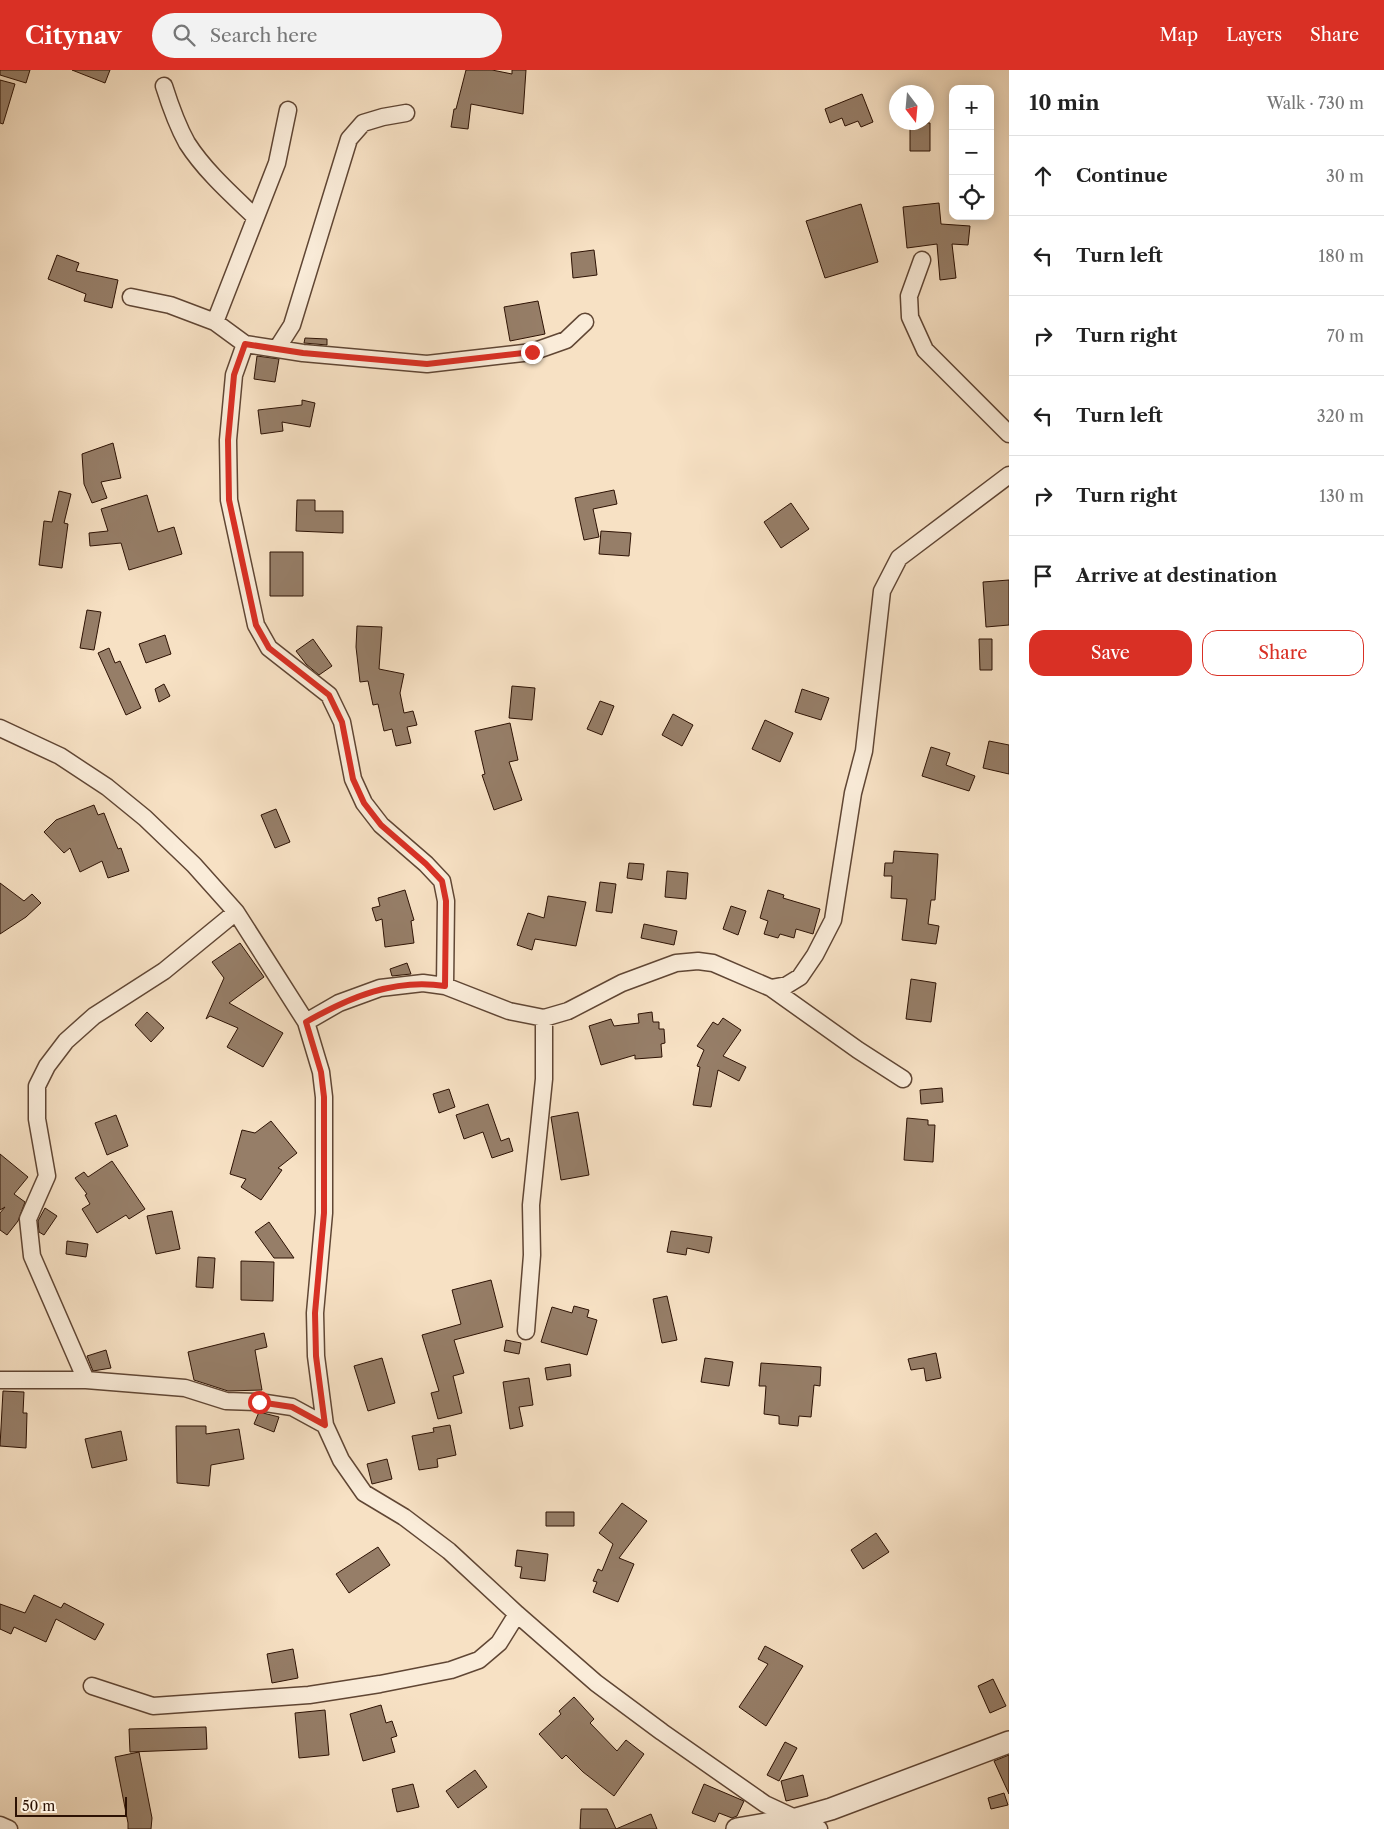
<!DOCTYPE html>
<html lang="en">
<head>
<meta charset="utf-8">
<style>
  :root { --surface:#fff; --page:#f2f2f2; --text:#222; --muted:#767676; --line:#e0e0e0; --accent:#d93025 }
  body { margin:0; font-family:"Libre Caslon Text",serif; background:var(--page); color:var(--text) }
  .controls { position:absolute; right:15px; top:15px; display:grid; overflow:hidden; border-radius:10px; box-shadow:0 2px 12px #0003 }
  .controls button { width:45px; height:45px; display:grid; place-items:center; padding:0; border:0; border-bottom:1px solid var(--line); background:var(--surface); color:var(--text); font:25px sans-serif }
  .compass { position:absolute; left:889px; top:15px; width:45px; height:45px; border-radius:50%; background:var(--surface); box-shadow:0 2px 12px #0003; rotate:164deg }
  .scale { position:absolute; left:15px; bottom:12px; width:112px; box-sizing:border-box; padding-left:5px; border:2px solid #2d1204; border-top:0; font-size:14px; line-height:18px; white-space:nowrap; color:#2d1204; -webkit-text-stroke:4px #faecd9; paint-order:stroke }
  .stop { position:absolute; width:15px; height:15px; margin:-11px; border:4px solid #d93025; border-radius:50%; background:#fff }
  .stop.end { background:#d93025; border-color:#fff; box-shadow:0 1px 5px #0008 }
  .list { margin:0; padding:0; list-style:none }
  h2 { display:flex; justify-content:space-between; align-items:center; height:65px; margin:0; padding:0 20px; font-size:21px }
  h2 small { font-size:16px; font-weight:400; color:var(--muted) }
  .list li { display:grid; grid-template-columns:32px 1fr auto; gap:15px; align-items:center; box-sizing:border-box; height:80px; padding:0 20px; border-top:1px solid var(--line) }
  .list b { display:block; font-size:19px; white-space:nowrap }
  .list em { font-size:16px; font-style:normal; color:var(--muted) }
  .actions { display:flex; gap:10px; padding:15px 20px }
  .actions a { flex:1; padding:11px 0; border:1px solid var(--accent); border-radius:15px; text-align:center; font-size:18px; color:var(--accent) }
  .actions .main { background:var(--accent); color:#fff }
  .icon { flex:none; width:28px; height:28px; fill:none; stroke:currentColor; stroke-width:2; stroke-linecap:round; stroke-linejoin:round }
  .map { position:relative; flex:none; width:1009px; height:1759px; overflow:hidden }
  header { display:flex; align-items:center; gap:30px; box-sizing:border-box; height:70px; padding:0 25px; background:var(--accent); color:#fff }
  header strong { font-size:24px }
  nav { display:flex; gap:28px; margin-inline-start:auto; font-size:18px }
  .search { width:350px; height:45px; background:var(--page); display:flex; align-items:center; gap:12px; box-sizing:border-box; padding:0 18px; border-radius:28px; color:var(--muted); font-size:19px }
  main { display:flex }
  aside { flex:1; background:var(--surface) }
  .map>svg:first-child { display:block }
</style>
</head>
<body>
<header>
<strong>Citynav</strong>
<div class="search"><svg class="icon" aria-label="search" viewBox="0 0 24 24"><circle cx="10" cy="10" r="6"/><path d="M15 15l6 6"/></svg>Search here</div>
<nav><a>Map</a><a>Layers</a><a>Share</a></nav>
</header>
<main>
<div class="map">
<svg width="1009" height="1759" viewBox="0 0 1009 1759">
  <rect width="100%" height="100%" fill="#f7e1c4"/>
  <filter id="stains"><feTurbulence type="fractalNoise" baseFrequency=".004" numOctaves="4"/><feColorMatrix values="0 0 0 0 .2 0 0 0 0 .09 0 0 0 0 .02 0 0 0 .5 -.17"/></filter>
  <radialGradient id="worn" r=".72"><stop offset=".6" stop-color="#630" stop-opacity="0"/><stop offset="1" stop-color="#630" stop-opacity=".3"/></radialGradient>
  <path fill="#967e68" stroke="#2d1204" d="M0,0H30L26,13L0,5Z
    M72,0H110L105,13Z
    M466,0H492L512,4V0H526L523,44L471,34L468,59L451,57L454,39H456Z
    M0,10L15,14L3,54L0,53Z
    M862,24L873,52L861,57L858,51L845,56L842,48L830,53L825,39Z
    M910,52L930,53V81H910Z
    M939,133L941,154L970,156L968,175L952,174L956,208L940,210L937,174L907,178L903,137Z
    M861,134L878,192L825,208L806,151Z
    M594,180L597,205L573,208L571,183Z
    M57,185L79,193L76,201L118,210L112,238L84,231L86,224L48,209Z
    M538,231L545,264L510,271L504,237Z
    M305,268L327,269V275L304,273Z
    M257,286L279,289L275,312L254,309Z
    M302,330L315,333L310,357L282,352L283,361L261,364L258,340L302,335Z
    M113,373L121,408L101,412L107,428L92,433L84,414L82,384Z
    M614,420L617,434L593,439L599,467L584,470L575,428Z
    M59,421L71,424L64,453L68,454L62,498L39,495L44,451L52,452Z
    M147,425L158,462L174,457L182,484L129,500L121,473L90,476L89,463L108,461L101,439Z
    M297,430H315V441H343V463L296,461Z
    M791,433L809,459L781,478L764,452Z
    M601,461L631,463L629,486L599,484Z
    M270,482H303V526H270Z
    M1009,510V555L986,557L983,512Z
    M87,540L101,542L94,580L80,578Z
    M357,556L382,557L379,599L404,604L400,623L404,643L413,641L417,655L407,657L411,673L396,676L392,659L384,661L378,634L373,635L368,611L360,612L356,577Z
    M165,565L171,584L146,593L139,574Z
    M313,569L332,596L319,605L306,594L296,581Z
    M979,569H992V600H980Z
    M109,578L115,593L120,591L141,638L126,645L98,583Z
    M164,614L170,626L159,632L155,619Z
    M512,616L535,618L532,650L509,648Z
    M802,619L829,628L821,650L795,642Z
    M600,631L614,636L602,665L587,659Z
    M673,644L693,655L682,676L662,665Z
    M765,650L793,663L780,692L752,679Z
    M510,653L518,690L509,692L522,730L494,740L482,705L485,704L475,661Z
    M989,671L1009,675V704L983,698Z
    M931,677L950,683L946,695L975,706L969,721L922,706Z
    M94,735L98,745L104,743L118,779L121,778L129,801L108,808L102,791L80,802L70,778L64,783L44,762L56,750Z
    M276,739L290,772L275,778L261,745Z
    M894,781L938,784L935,830H931L928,854L939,856L936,874L902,870L907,829L891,828L892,806H884L885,793H893Z
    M629,793L644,794L642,810L627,808Z
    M667,801L688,803L686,829L665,827Z
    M600,812L616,814L612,843L596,841Z
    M0,813L24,831L32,824L41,833L26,847L0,864Z
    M405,820L414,850L411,851L414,873L385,877L382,849L376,851L372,838L380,836L378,828Z
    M768,820L784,825L783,828L820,839L813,864L796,859L794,868L780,864L778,868L764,864L768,851L760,848Z
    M548,826L586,832L576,876L535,869L532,880L517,875L528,843L544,848Z
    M731,836L746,841L738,865L723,859Z
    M644,854L677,861L674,875L641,868Z
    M240,873L264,907L229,933L283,963L263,997L227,977L238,958L210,946L206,949L224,908L212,892Z
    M407,893L411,904L392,906L390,899Z
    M911,909L936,913L931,952L906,949Z
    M147,942L164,958L151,972L135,955Z
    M652,942L653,952H659V959H664L665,973L661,974L662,987L635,989V985L601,995L589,956L611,949L614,956L639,953L638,944Z
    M723,948L741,960L723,986L746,997L739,1011L718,1000L711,1037L693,1035L700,997L697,996L704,980L697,976L713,952L718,955Z
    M942,1018L943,1032L921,1034L920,1020Z
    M449,1019L455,1037L439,1043L433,1024Z
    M488,1034L501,1071L509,1068L513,1081L492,1088L483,1062L464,1069L456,1045Z
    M578,1042L589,1105L561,1110L551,1047Z
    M116,1045L128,1076L107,1085L95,1053Z
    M907,1048L928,1050V1055H935L933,1092L904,1090Z
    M271,1051L297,1083L278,1098L282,1100L261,1130L241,1117L246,1109L230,1104L242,1060L255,1063Z
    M0,1084L28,1107L14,1124L25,1132L18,1151L7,1165L0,1160V1143L5,1137L0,1140Z
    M112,1091L145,1139L129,1149L126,1145L97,1163L82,1139L90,1134L85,1125L87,1124L75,1108L84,1102L88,1107Z
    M45,1138L57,1146L44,1165L39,1162L38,1151Z
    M172,1141L180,1179L156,1184L147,1146Z
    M269,1152L294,1188H274L255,1162Z
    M671,1161L712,1167L709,1183L687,1178L686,1185L667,1182Z
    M67,1171L88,1174L86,1187L66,1184Z
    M198,1187L215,1188L213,1218L196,1217Z
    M241,1191L274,1192L273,1231L241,1230Z
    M491,1210L503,1257L454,1270L464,1303L453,1306L462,1343L438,1349L431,1323L439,1321L422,1265L461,1254L452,1220Z
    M667,1226L677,1270L662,1273L653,1229Z
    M574,1236L589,1240L587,1247L597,1250L587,1285L541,1272L552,1237L572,1243Z
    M264,1263L267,1277L255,1280L262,1320L228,1321L194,1310L188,1282Z
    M506,1270L521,1273L519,1284L504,1281Z
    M106,1280L111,1298L93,1301L87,1286Z
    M936,1283L941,1308L926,1311L924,1298L911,1300L908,1289Z
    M382,1288L395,1333L368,1341L354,1296Z
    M705,1288L733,1292L729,1316L701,1312Z
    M761,1293L821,1297L820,1316L814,1315L811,1347L799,1346L798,1356L779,1354V1346L764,1344L766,1316H759Z
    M570,1294L571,1306L547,1310L545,1298Z
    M529,1308L533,1335L519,1337L523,1356L510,1359L503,1312Z
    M3,1321L24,1322L23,1343H27L26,1378L0,1376Z
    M259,1342L279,1347L274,1362L254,1354Z
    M450,1355L456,1385L437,1389L438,1397L419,1400L412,1366L434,1362L433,1358Z
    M176,1356H206V1364L239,1359L244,1389L211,1395L209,1416L177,1413Z
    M121,1361L127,1390L92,1398L85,1369Z
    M387,1389L392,1409L372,1414L367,1394Z
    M622,1433L647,1451L619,1488L634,1494L618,1532L593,1522L597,1512L593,1511L598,1499L602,1501L613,1474L599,1463Z
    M546,1442H574V1456H546Z
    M876,1463L889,1482L863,1499L851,1480Z
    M378,1477L390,1495L349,1523L336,1504Z
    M517,1480L548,1484L545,1511L520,1508L522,1497L515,1496Z
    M34,1525L61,1538L64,1533L104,1554L95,1570L56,1549L46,1572L14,1557L11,1564L0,1559V1534L25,1543Z
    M765,1576L803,1596L766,1656L739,1637L768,1594L758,1589Z
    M293,1579L298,1608L272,1613L267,1584Z
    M993,1609L1006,1636L990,1643L978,1616Z
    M574,1627L594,1649L590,1653L617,1681L626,1670L644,1684L614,1726L583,1702L566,1685L562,1689L539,1664L561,1644L559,1641Z
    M381,1635L386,1653L392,1651L397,1666L391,1668L395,1682L363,1691L350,1644Z
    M325,1640L329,1685L299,1688L295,1643Z
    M206,1657L207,1679L130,1682L129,1659Z
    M785,1672L797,1678L779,1711L767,1705Z
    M139,1682L152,1748L151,1759H128V1753L115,1687Z
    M1009,1685V1724L994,1691Z
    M475,1700L487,1717L458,1738L446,1721Z
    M803,1705L808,1726L786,1731L781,1711Z
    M413,1714L419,1737L397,1742L392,1719Z
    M704,1714L744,1731L737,1746L732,1748L719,1743L715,1752L692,1743Z
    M1004,1723L1008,1735L991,1739L988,1728Z
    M581,1739H607L616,1759L651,1744L657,1759H580Z"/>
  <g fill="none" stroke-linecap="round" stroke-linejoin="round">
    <g stroke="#604634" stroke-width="19">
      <path id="minor" d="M164,16C170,35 177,55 187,73C205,101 231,124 255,147
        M922,190L909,226L910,247L925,280L1009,364
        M131,227L170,235L215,252L245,274L303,283L427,294L532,282L566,270L585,252
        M215,252L277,93L288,40
        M245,274L234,305L228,370L229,430L256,555L269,578L329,625L342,652L353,709L364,733L381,755L426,794L442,811L446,831L445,916
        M278,277L292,255L349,69L363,53L383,47L406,43
        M0,658L60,686L107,717L145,748L194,795L236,842L306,952L321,1002L324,1027V1143L315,1243L316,1286L325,1355L341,1390L364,1423L404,1447L449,1481L517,1544L596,1613L662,1662L765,1734L819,1759
        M771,918L858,980L903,1009
        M306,952L339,933L380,918L423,913L445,916L509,941L544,948L568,941L622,913L676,893L698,891L713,893L771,918L787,915L800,907L815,885L833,850L853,723L864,681L882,521L899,488L1009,405
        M526,1261L532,1185L531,1135L544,1009V948
        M0,1310H86L185,1318L226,1331L259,1332L292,1337L325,1355
        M86,1310L32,1186L28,1149L47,1106L37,1049V1016L47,996L66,971L94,946L164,901L236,842
        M92,1616L153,1636L309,1625L380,1614L451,1600L479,1590L499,1573L517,1544
        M0,1755L9,1759"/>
    </g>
    <g stroke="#604634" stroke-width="24">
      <path id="tertiary" d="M737,1759L796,1749L831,1739L1009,1672"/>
    </g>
    <use href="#minor" stroke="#faecd9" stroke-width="16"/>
    <use href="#tertiary" stroke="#faecd9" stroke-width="21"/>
  </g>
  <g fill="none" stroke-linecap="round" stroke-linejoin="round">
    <path stroke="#d93025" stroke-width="6" d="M259,1332L292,1337L325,1355L316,1286L315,1243L324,1143V1027L321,1002L306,952C350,927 395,908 445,916L446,831L442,811L426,794L381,755L364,733L353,709L342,652L329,625L269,578L256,555L229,430L228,370L234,305L245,274L303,283L427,294L532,282"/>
  </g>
  <rect width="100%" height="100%" filter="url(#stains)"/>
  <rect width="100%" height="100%" fill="url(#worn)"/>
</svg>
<div class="controls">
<button>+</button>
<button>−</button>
<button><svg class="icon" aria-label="locate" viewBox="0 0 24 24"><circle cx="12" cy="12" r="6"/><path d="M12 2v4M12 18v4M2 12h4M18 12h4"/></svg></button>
</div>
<svg class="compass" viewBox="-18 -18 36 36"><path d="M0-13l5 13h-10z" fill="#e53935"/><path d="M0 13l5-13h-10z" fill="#767676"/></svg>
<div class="scale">50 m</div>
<div class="stop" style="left:259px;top:1332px"></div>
<div class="stop end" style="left:532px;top:282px"></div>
</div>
<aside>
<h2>10 min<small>Walk · 730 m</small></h2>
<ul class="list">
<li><svg class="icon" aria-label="ahead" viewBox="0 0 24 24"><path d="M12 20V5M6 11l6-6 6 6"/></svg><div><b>Continue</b></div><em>30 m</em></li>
<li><svg class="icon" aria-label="left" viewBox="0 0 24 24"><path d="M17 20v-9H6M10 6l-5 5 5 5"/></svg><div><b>Turn left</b></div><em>180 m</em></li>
<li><svg class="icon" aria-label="right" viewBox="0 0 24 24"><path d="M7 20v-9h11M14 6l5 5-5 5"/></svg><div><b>Turn right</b></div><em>70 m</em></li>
<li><svg class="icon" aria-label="left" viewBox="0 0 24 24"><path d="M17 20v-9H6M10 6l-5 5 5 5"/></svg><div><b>Turn left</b></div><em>320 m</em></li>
<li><svg class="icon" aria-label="right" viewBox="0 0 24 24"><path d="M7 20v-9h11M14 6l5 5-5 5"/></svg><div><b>Turn right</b></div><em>130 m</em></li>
<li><svg class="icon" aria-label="arrive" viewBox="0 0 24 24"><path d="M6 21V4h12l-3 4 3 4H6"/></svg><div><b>Arrive at destination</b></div></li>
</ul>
<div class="actions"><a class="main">Save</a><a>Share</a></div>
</aside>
</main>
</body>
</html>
